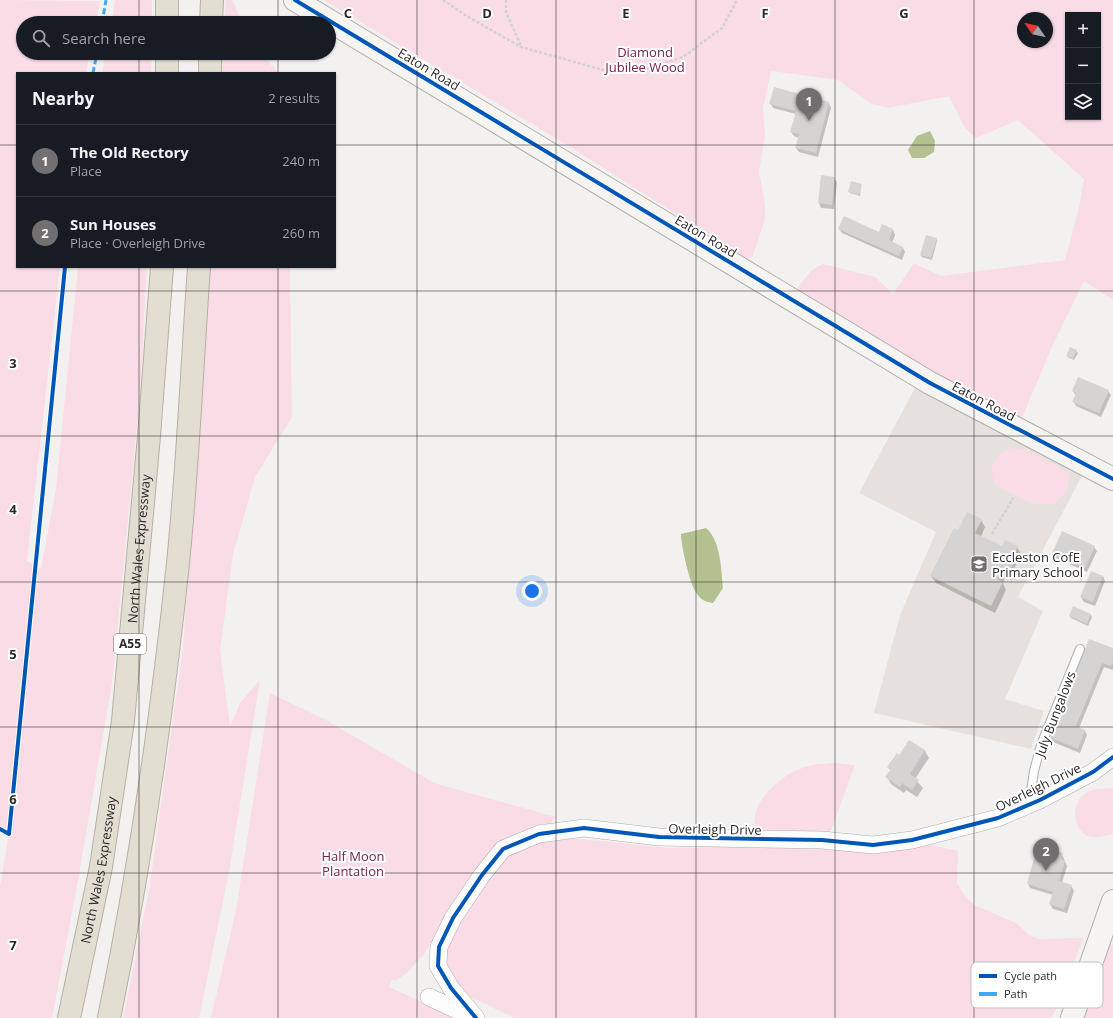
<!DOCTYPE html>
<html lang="en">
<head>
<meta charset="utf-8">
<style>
  :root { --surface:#171b24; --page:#20242c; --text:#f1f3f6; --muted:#9ea1a6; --line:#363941; --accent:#716f6f }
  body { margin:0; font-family:"Open Sans",sans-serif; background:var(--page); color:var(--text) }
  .controls { position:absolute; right:12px; top:12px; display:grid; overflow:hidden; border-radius:0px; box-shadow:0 1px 3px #0004 }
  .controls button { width:36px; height:36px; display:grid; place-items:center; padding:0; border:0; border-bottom:1px solid var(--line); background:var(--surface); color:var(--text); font:20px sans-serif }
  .compass { position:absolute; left:1017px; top:12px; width:36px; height:36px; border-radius:50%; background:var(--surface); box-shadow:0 1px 3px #0004; rotate:304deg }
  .you { position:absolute; left:532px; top:591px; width:14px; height:14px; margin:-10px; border:3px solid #fff; border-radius:50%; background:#1a73e8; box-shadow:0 0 0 6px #1a73e833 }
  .badge { display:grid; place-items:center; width:26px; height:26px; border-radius:50%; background:var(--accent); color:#fff; font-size:13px; font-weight:700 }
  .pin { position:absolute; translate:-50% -33px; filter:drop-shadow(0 1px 2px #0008) }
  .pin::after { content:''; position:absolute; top:21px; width:14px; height:12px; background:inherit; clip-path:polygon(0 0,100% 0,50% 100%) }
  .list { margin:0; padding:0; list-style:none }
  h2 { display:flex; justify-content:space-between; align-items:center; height:52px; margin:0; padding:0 16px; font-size:17px }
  h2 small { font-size:13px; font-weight:400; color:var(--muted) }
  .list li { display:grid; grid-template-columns:26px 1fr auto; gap:12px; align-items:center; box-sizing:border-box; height:72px; padding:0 16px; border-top:1px solid var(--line) }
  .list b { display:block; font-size:15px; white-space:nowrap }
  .list p { margin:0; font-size:13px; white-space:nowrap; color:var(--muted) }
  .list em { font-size:13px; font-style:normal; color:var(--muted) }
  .icon { flex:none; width:22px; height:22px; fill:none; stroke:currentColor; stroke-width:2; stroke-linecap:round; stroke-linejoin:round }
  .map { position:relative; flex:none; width:1113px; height:1018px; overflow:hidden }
  .search { position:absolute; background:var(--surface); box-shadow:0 1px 3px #0004; left:16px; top:16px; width:320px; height:44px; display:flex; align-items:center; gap:10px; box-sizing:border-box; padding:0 14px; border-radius:22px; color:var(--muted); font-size:15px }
  .panel { position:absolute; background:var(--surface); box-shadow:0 1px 3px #0004; left:16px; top:72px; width:320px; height:196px; border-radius:0px }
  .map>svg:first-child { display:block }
</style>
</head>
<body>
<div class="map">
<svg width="1113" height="1018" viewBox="0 0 1113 1018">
  <rect width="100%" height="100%" fill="#f3f1f0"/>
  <path fill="#e7e1dd" d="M917,384L1083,474L1018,597L1043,611L1005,699L1044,711L1031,749L874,713L900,615L936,532L859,493Z"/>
  <path fill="#f9dce6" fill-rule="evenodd" d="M0,0L100,1L96,23H23V53H90L86,73H17V267H60L27,561L41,569L56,489L78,267H147L140,396L112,684L75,897L52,1018H0V886L9,834L0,829Z
    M115,0H152V23H112Z
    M226,0H232L243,23H224Z
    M324,0H1113V300L1084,281L1051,349L1021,420L900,355L794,292L812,270L823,264L875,277L893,294L914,263L941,276L1065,260L1079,207L1084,179L1018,120L976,138L965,128L949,96L888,108L870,103L838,80L771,71L763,108L765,135L759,171L765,204V219L753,256L747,259L567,145ZM1068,15H1098V117H1068ZM1023,18H1047V42H1023Z
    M106,53H152L151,73H102Z
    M222,53H260L279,73H221Z
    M208,267H290L292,417L255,477L233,555L220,650L230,727L240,703L260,680L229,872L199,1018H123L149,890L183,648Z
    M1013,448L1026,449L1069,473L1068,490L1054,504H1033L995,485L991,468L1000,453Z
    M270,693L326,720L434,783L556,817L547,828L465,886L424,954L407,973L397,980H392L389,987L457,1018H211L236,910Z
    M834,763L855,765L830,833H754C754,825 754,817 757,809C763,793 784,774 800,769C811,764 822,764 834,763Z
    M1113,788V834C1107,835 1098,838 1091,837C1072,833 1070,802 1086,793C1092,788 1105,789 1113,788Z
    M553,837L603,841L668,848L922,843L958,851L957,883L965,896L974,905L1016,923L1029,935L1039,939L1083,938L1058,1006L1051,1018H514L440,982L449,933L470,896L505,859L522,848Z
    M1109,943L1113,944V1018H1083Z"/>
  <path fill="#b3c090" d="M930,131L935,141L934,152L924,158H912L908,150L917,136Z
    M706,528C721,541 721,569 723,588L713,603C706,602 701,600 697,594C690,585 681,546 681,534Z"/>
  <path fill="#0003" d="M829,103L831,108L818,157L799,152L796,148L799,138L794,136L791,132L796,114L773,108L771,104Z
    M834,178L837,182L834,209L821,208L819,203Z
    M861,185L860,196L850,193L849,191Z
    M883,226L893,230L895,235L892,243L903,248L905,252L902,260L842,233L839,229L880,233Z
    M936,239L937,241L932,260L922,257L921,255Z
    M1076,351L1078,353L1074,360L1069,358L1067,356Z
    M1073,391H1108L1111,395L1101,417L1076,406L1074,402L1076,396Z
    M981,520L985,527L981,537L1002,548L1017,547L1021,554L1014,569L1016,572L1012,580L1005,577L1003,583L1006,590L995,613L936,583L931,576L958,532Z
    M1094,547L1097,551L1087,572L1056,558L1053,553Z
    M1103,576L1105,581L1095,606L1084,602L1081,597Z
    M1073,608L1091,615L1092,617L1088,626L1071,618L1070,616Z
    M1090,640L1113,649V670L1104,667L1079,728L1085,731L1087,735L1080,753L1053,742L1050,737Z
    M910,741L925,751L929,758L915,779L923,788L917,797L906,790L904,793L891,784L887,777L891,771L889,767L899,756Z
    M1053,845L1056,849L1055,852L1062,854L1067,866L1062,883L1071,886L1074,891L1067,913L1053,909L1050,904L1053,895L1030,888L1028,884L1042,850Z"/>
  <path fill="#d5d4d3" d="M774,87L829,102L816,153L795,148L799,134L790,132L796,111L769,104Z
    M821,175L835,177L832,205L818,203Z
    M851,181L862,184L859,195L848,192Z
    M844,216L879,232L882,224L893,229L889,240L903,247L899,256L838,229Z
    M926,235L937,238L931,258L920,255Z
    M1070,347L1077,350L1073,359L1066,356Z
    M1078,377L1109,390L1099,413L1072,402L1076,393L1072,391Z
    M967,512L982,519L975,533L1002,546L1005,540L1018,546L1010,563L1013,564L1008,574L1001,571L997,579L1003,582L991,606L930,576L954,528L958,530Z
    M1062,531L1095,546L1085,568L1052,553Z
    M1091,571L1103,576L1093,602L1080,597Z
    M1073,606L1091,614L1087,624L1069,616Z
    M1089,639L1113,648V662L1111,666L1102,663L1076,726L1085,730L1078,749L1049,737Z
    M909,740L925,750L910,774L919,780L912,790L902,783L900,787L885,777L890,770L887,767L897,753L899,755Z
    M1043,841L1054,844L1052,850L1063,853L1061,859L1065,861L1059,881L1072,885L1064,909L1049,904L1053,892L1027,884L1037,847L1041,848Z"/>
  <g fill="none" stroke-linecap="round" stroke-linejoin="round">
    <g stroke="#b0aeae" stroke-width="10">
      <path id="lane" d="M1029,805L1034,771L1041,745L1080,649"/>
    </g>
    <g stroke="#b0aeae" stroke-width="18">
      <path id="street" d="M429,997L472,1017
        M476,1018L451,988L438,966L439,947L453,918L482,875L503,849L539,834L584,828L659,837L822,840L873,845L912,840L998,818L1040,800L1093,772L1113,757"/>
    </g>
    <g stroke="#b0aeae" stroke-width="24">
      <path id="secondary" d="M295,0L930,383L1113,479
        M1072,1018L1113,901"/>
    </g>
    <g stroke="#b5b0a2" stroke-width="24">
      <g id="highway">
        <path d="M167,23V0"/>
        <path d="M211,23L212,0"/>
        <path d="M167,73V53"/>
        <path d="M210,73V53"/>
        <path id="s1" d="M69,1018L101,867L123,721L149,436L162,267"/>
        <path d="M109,1018C140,868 162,716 178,563C188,465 192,366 199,267"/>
      </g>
    </g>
    <path stroke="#d3d2d2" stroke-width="2.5" stroke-dasharray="3 2" stroke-linecap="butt" d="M443,0L465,15L521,47L607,71L637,72L683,57L722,28L737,0
      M506,0V12L521,46
      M992,534L1013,498"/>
    <use href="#lane" stroke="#fdfdfd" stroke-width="8"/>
    <use href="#street" stroke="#fdfdfd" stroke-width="17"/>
    <use href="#secondary" stroke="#f6f4f0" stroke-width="22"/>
    <use href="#highway" stroke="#e3ded2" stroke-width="22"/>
    <path stroke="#3fa9f5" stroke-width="3" stroke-dasharray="6 3" stroke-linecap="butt" d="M102,23L106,0
      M93,73L97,53"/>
    <g stroke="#fff" stroke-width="6">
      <path id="cycleway" d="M295,0L930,383L1113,479
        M0,829L9,834L65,267
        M476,1018L451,988L438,966L439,947L453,918L482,875L503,849L539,834L584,828L659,837L822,840L873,845L912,840L998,818L1040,800L1093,772L1113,757"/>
    </g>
    <use href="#cycleway" stroke="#0057b8" stroke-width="4"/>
  </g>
  <path fill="none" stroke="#2b2929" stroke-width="1" stroke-opacity="0.55" d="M139,0V23M278,0V23M417,0V1018M556,0V1018M696,0V1018M835,0V1018M974,0V1018M139,53V73M278,53V73M0,145H17M335,145H1113M139,267V1018M278,267V1018M0,291H1113M0,436H1113M0,582H1113M0,727H1113M0,873H1113"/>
  <defs>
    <g id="school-square" transform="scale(0.9)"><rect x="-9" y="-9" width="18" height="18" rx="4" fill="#716f6f" stroke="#fff"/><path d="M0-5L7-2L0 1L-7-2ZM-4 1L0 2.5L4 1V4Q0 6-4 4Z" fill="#fff"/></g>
  </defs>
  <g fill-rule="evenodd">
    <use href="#school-square" x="979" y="564"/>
  </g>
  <g text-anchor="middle" stroke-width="4" stroke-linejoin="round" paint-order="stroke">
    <rect fill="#fff" stroke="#6b6969" stroke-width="1" x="114" y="634" width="32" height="20" rx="3"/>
    <g font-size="12" font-weight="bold" fill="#2b2929">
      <text x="130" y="648">A55</text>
    </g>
    <g font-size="13" fill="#762149" stroke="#fff">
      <text x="645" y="57">Diamond<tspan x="645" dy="15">Jubilee Wood</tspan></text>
      <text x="353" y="861">Half Moon<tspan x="353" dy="15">Plantation</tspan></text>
    </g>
    <g font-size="13" fill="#2b2929" stroke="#fff">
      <text transform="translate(429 69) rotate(31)" y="5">Eaton Road</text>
      <text transform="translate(706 236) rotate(31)" y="5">Eaton Road</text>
      <text transform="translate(984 401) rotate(28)" y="5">Eaton Road</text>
      <text dy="5" stroke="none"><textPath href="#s1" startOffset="475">North Wales Expressway</textPath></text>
      <text transform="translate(1055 714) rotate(-69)" y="5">July Bungalows</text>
      <text transform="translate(1038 787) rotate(-26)" y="5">Overleigh Drive</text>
      <text transform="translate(715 829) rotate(1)" y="5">Overleigh Drive</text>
      <text dy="5" stroke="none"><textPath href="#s1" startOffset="151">North Wales Expressway</textPath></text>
    </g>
    <g font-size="13" fill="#2b2929" stroke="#fff" text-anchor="start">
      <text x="992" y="562">Eccleston CofE<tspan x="992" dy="15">Primary School</tspan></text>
    </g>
  </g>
  <rect x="971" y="962" width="132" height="46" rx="6" fill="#fff" stroke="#bfbfbf" stroke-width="1"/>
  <rect x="979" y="974" width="18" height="4" fill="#0057b8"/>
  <rect x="979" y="992" width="18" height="4" fill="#3fa9f5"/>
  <g font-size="11" fill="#2b2929">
    <text x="1004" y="980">Cycle path</text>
    <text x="1004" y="998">Path</text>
  </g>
  <g font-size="13" text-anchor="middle" font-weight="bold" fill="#2b2929" stroke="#fff" stroke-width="4" stroke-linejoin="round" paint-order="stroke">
    <text x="348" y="18">C</text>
    <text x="487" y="18">D</text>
    <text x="626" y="18">E</text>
    <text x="765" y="18">F</text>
    <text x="904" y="18">G</text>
    <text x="13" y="368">3</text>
    <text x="13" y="514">4</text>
    <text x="13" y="659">5</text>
    <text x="13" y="804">6</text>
    <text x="13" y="950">7</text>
  </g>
</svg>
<div class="controls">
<button>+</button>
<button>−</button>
<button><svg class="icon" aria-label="layers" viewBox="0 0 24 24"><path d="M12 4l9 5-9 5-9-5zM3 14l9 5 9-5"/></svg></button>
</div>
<svg class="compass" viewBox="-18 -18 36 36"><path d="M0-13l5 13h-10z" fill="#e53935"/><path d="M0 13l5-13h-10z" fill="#9ea1a6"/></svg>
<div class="you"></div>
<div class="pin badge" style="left:809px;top:121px">1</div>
<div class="pin badge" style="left:1046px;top:871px">2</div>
<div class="search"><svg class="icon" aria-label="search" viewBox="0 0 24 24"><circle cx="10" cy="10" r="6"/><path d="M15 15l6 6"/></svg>Search here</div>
<section class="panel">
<h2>Nearby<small>2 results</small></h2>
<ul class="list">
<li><span class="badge">1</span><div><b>The Old Rectory</b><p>Place</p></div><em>240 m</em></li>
<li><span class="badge">2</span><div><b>Sun Houses</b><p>Place · Overleigh Drive</p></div><em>260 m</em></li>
</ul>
</section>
</div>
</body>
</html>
